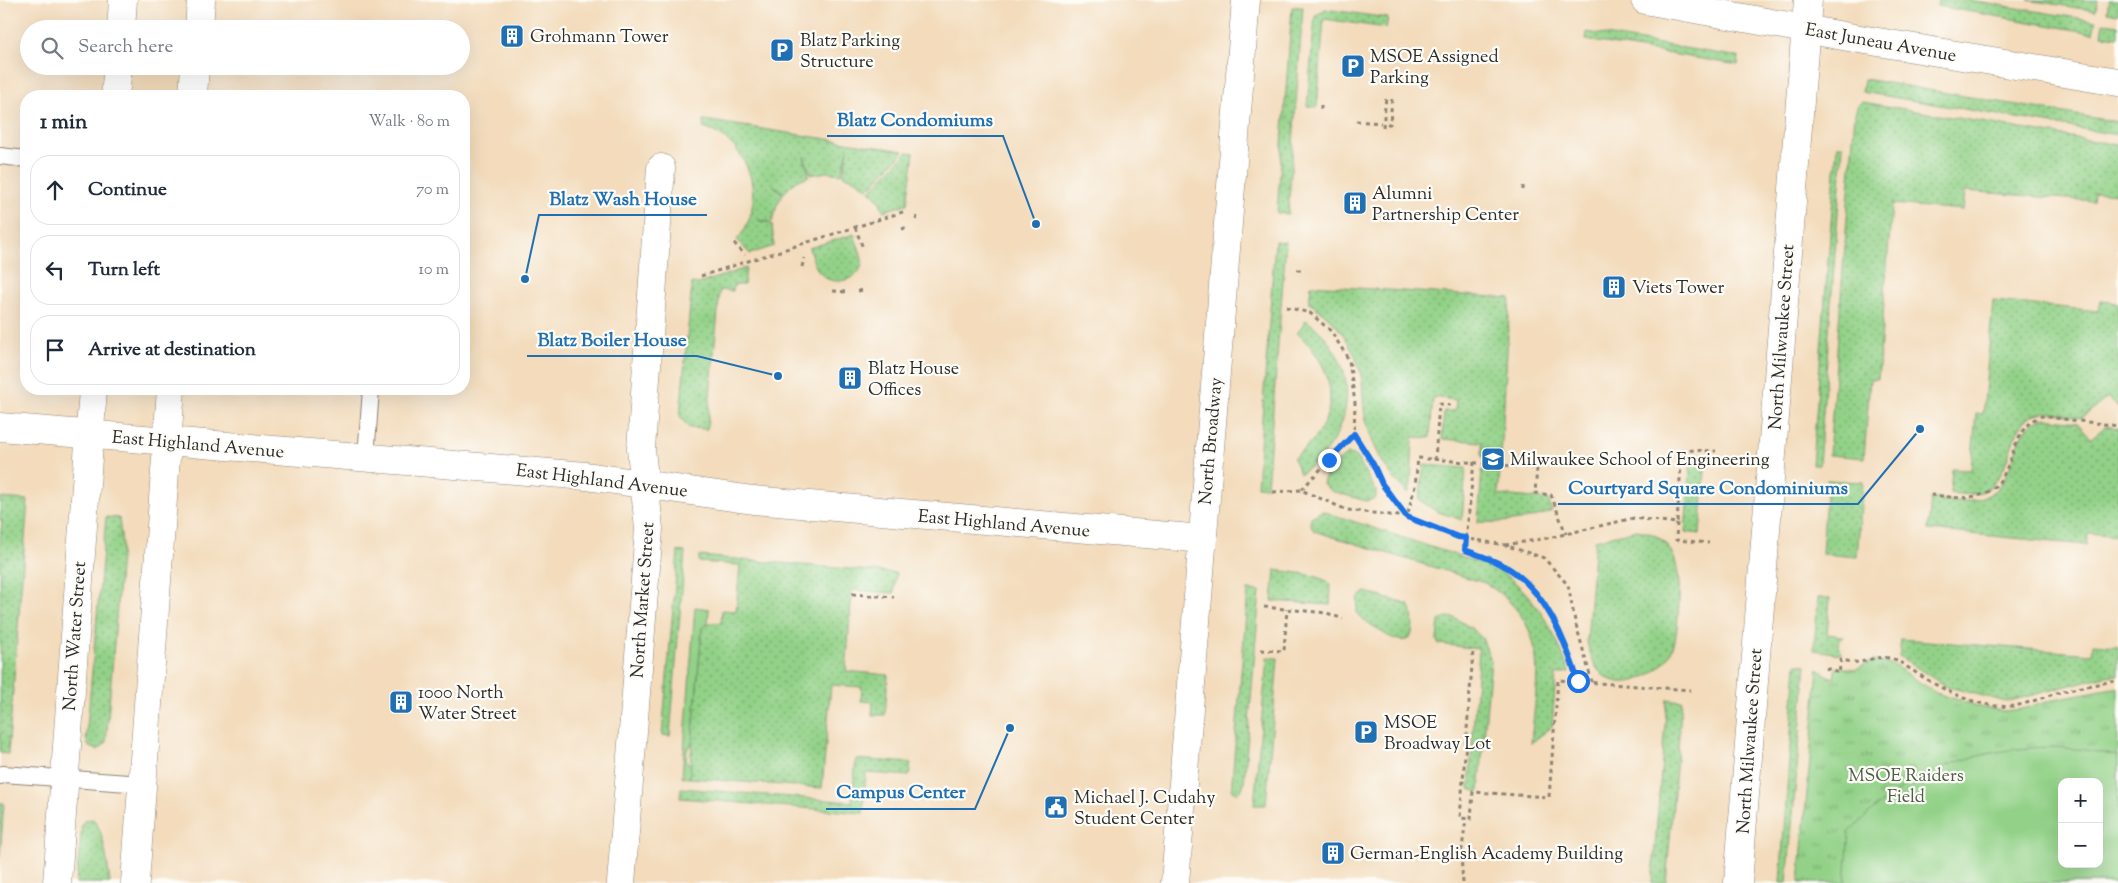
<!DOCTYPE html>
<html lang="en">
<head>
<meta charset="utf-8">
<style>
  :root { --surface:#fff; --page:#f6f6f7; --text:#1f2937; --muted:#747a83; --line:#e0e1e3 }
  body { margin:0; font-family:"Sorts Mill Goudy",serif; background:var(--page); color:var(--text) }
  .controls { position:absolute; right:15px; bottom:15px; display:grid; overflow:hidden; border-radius:10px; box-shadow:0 5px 20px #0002 }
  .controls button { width:45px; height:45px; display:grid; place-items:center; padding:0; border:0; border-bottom:1px solid var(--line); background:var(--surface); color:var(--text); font:25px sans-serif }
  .stop { position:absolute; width:15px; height:15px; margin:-11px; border:4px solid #1a73e8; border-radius:50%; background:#fff }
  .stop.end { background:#1a73e8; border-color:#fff; box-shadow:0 1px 5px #0008 }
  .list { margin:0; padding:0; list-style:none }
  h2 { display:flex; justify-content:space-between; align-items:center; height:65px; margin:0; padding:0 20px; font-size:21px }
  h2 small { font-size:16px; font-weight:400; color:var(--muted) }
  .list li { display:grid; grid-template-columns:32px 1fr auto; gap:15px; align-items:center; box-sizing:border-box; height:70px; margin:0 10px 10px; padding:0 10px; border:1px solid var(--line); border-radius:20px }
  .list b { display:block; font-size:19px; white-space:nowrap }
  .list em { font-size:16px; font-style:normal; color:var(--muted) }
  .icon { flex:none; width:28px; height:28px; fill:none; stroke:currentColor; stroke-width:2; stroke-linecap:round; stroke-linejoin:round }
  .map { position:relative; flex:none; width:2118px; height:883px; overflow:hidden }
  .search { position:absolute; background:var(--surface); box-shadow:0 5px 20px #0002; left:20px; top:20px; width:450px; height:55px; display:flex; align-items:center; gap:12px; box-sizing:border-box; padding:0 18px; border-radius:28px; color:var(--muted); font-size:19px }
  .panel { position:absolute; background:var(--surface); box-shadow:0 5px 20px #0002; left:20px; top:90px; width:450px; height:305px; border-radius:20px }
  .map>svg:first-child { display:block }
</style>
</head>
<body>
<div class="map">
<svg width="2118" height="883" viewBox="0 0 2118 883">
  <defs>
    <pattern id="grass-dots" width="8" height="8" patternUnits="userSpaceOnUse" patternTransform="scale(1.25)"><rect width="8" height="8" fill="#92d187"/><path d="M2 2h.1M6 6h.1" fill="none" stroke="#77aa6f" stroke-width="1.8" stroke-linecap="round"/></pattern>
    <pattern id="park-tufts" width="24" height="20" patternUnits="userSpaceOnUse" patternTransform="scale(1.25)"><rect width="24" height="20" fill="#92d187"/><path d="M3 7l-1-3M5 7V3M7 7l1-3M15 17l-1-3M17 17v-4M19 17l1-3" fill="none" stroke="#77aa6f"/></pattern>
  </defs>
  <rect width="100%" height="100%" fill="#fdfcf7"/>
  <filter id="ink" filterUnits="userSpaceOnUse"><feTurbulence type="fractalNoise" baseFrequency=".02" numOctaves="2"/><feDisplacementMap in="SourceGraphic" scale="10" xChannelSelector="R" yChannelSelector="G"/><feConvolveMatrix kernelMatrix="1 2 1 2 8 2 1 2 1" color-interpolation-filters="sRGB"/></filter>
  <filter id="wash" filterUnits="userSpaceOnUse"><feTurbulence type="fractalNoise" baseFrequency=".0096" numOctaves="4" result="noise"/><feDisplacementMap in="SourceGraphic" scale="20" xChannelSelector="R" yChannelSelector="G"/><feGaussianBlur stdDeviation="1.12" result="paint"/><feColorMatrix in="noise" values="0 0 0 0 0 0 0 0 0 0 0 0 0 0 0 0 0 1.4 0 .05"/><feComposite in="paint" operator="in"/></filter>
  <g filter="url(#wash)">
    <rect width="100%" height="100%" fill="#f3dbbb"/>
    <path fill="url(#grass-dots)" stroke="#5e7e59" d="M1938,0H1969L2096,21L2093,33L1937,6Z
      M2028,0H2098L2096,11Z
      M2109,0H2118V14L2107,12Z
      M1292,7H1303L1288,214L1277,213Z
      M1325,9L1388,18L1386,28L1324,19L1317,107L1307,106L1315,16Z
      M2104,23L2118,25V37L2102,35Z
      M1587,32L1739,57L1738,65L1586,40Z
      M1864,79L2118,122V135L1862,92Z
      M1862,102L2118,145V194L2094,192L2093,201L1965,191L1963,210L1892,204L1878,379H1870L1864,458L1829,455L1855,113L1858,105Z
      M704,120L904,151L868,189L856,180L843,175L848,150L841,174L827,172L811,175L804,156L809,176L796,181L784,193L773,185L783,194L777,205L772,222L758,220L772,224L774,246L750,254L737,240C769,203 750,140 703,128Z
      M1837,146H1843L1819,465H1812Z
      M907,152L914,153L907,204L884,211L878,199L870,191Z
      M854,234C856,242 862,253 862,261C863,279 835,287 823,276C815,269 812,258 809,248Z
      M1275,241L1286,242L1267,487L1257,486Z
      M746,268L744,285H734L733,291L720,290L707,429L689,428L680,416L692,283L698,284Z
      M1311,285L1510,298L1501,458L1482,457V442L1442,439L1444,411H1455L1456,400L1433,397L1430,438L1413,437L1411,484L1408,493C1384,472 1369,441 1364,410C1363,400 1363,390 1362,380C1356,347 1337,320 1309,303Z
      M1993,301L2099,311L2101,301L2118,303V408L2108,397L2082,418C2069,416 2053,411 2040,413C2005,419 2016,479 1981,492C1971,496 1960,494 1950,493L1952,469L1971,470L1976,413L1983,414Z
      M1306,320C1315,327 1324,334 1330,344C1363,389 1344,446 1300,474L1293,458C1342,423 1341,372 1297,333Z
      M2046,418L2077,422L2091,438L2106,426L2118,428V536L2088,533L2086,545L1928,530L1931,498C1947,500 1966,504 1982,498C2021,484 2009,421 2046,418Z
      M1348,454L1354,455L1358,460L1376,491V498L1366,501L1331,491L1323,484C1324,474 1339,459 1348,454Z
      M1691,458H1706L1700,534L1685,532Z
      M1424,465L1466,468L1462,520L1438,512L1419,500Z
      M1482,470L1500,472L1498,495L1548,499L1552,511C1528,521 1504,523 1478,522Z
      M1827,480L1863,482L1857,557L1822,554Z
      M0,498L28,500L8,754L0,753V537L2,520H0Z
      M1322,511L1492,567C1532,587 1555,631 1569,672L1556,675L1552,727L1531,743C1537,675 1552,625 1485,583L1314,531L1310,523L1311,517Z
      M106,517L119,518L122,544L106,743L98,750L89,747L86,738Z
      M1637,530C1682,535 1681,582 1678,615C1677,629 1676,644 1669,656C1657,676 1623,692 1603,675C1593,667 1589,652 1587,641L1595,540Z
      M678,551L685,552L670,736L662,735Z
      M699,556L896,573L894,593L852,590L846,671L888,675L885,715H872L873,702L861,701L862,687L831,685L822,788L689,778L702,628L708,623H721L722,610L736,611L740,565L699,562Z
      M1275,570C1289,572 1323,574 1331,585L1330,605L1272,601Z
      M1248,590L1260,591L1244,783L1242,789L1237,793L1232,790V781Z
      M1366,592L1409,605L1411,608C1422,666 1381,632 1359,616L1357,612L1358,598Z
      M1818,597L1830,599L1827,634L1843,636L1839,643L1841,654L1814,650Z
      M1446,617L1455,618L1474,630L1482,638L1491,660L1479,792L1469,789L1479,649L1439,644L1437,640L1439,621Z
      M1901,639L2092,654L2093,644L2118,646V675L2105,676L2006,702L1945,686L1899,656Z
      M1267,658H1278L1266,805H1254Z
      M1796,664L1806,665L1787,883H1780Z
      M1667,699L1682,701L1666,883H1652Z
      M856,759L911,763L909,776L866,773L863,813L680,798L681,788L852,802Z
      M4,803L0,857V804Z
      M93,819C104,829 108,868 110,883H76L82,824L85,820Z"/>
    <path fill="url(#park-tufts)" stroke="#5e7e59" fill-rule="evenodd" d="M1873,661L1892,664L1936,693L1984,708L2004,711L2023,709L2059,698L2118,687V883H1799L1818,669L1828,676L1834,678L1836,667L1856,669ZM2062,782H2099V864H2062Z"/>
    <path fill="#92d187" stroke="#5e7e59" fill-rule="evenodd" d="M695,607L709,609L708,623L702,628L692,744C686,747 687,754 686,761L691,765L689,778L682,777Z
      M2053,747L2087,750L2118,756V883H1845L1849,832C1865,817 1881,802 1899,790C1946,759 1998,748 2053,747ZM2062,782H2099V864H2062Z"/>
  </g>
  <g filter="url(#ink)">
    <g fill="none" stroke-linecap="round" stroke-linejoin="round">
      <g stroke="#8f8373" stroke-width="18">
        <path id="lane" d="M0,156L26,159
          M366,457L371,389
          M0,776L3,774L142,784"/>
      </g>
      <g stroke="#8f8373" stroke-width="29">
        <path id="street" d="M0,427L586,476L753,500L1203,539
          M621,883L649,529L641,449L661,168"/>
      </g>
      <g stroke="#8f8373" stroke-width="29">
        <path id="secondary" d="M1645,0L1854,38L2118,82
          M121,29L123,0
          M199,29L201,0
          M115,96L118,66
          M193,96L195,66
          M57,883L93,389
          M135,883L171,389
          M1175,883L1246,0
          M1738,883L1808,0"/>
      </g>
      <path stroke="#8f8373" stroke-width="3" stroke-dasharray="4 4" stroke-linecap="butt" d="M1321,109V104
        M1356,121L1381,123
        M1387,124H1390L1392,98
        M1383,127L1386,97
        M1523,190V183
        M916,220L917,216
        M855,227L863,248
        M902,229L908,227
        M734,243L745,255
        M802,267L804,258
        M1297,270H1302
        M701,276L906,211
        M833,291L846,292
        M858,291L864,290
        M1286,307L1310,313L1331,331L1349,360L1355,403L1354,434L1373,464L1382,484L1407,517L1458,537L1505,545L1544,558L1568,585L1575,621L1592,682
        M1354,434L1301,490L1347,510L1407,517L1415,486L1418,458L1537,468L1535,493L1551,495L1566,534
        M1435,460L1439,404L1450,405
        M1474,462L1465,550C1479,555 1494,560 1508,568C1546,592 1565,640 1577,681
        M1273,492L1301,490
        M1931,495C1944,496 1958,499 1970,497C2021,492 2002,431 2041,416L2118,426
        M1677,523L1676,540L1709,543
        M1505,545L1548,538L1634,518L1677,523L1682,450L1716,451
        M852,594L894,597
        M1264,607L1327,613L1343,619
        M1261,650L1284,651L1287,609
        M1473,653L1460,818L1471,819L1473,792L1549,797L1558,680L1691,690
        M1826,668L1839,673L1841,660C1847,661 1855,663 1861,662C1876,658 1881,655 1897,660C1929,682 1972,710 2013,706C2028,704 2043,697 2057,693C2077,688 2098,683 2118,681
        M1463,883L1461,856L1466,819"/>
      <use href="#lane" stroke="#fff" stroke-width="16"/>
      <use href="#street" stroke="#fff" stroke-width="28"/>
      <use href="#secondary" stroke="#fff" stroke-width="28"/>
    </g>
  </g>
  <g fill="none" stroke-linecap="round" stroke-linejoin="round" filter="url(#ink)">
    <path stroke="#1a73e8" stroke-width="6" d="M1329,460L1354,434L1373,464L1382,484L1407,517L1458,537L1466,538L1465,550C1479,555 1495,560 1508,568C1546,592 1565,640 1578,681"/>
  </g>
  <defs>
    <g id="building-square" transform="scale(1.25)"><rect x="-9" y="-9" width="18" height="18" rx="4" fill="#1f6fb2" stroke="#fdfcf7"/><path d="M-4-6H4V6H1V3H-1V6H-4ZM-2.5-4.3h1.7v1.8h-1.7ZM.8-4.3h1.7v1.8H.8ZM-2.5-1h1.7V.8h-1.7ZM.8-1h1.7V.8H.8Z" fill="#fff"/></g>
    <g id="parking-square" transform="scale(1.25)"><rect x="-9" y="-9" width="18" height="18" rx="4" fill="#1f6fb2" stroke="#fdfcf7"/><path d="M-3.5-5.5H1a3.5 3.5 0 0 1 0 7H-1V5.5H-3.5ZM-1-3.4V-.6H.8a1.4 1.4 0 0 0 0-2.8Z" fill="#fff"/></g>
    <g id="university-square" transform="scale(1.25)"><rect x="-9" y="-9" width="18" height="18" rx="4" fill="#1f6fb2" stroke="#fdfcf7"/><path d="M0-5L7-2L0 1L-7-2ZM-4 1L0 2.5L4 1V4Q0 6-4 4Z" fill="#fff"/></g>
    <g id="civic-square" transform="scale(1.25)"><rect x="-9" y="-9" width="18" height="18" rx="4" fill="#1f6fb2" stroke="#fdfcf7"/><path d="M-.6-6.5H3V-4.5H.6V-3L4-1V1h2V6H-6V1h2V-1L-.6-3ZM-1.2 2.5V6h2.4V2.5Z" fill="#fff"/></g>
  </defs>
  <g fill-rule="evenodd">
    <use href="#building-square" x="512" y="36"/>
    <use href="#parking-square" x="782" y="50"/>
    <use href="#parking-square" x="1353" y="66"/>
    <use href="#building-square" x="1355" y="203"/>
    <use href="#building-square" x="1614" y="287"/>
    <use href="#building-square" x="850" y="378"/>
    <use href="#university-square" x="1493" y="459"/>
    <use href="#building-square" x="401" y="702"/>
    <use href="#parking-square" x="1366" y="732"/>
    <use href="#civic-square" x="1056" y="807"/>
    <use href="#building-square" x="1333" y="853"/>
  </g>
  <g text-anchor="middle" stroke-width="4.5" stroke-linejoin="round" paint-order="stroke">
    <g font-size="18" fill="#2b2b2b" stroke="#fdfcf7" text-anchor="start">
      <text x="530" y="42">Grohmann Tower</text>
      <text x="800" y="46">Blatz Parking<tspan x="800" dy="21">Structure</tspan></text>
      <text x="1370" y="62">MSOE Assigned<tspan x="1370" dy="21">Parking</tspan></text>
      <text x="1372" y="199">Alumni<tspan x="1372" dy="21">Partnership Center</tspan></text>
      <text x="1632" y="293">Viets Tower</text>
      <text x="868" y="374">Blatz House<tspan x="868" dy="21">Offices</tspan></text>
      <text x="1510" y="465">Milwaukee School of Engineering</text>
      <text x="418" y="698">1000 North<tspan x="418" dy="21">Water Street</tspan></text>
      <text x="1384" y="728">MSOE<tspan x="1384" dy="21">Broadway Lot</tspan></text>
      <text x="1074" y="803">Michael J. Cudahy<tspan x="1074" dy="21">Student Center</tspan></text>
      <text x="1350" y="859">German-English Academy Building</text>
    </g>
    <g font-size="18" fill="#2b2b2b" stroke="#fdfcf7">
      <text transform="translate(1881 42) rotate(10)" y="6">East Juneau Avenue</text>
      <text transform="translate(1781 337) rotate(-86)" y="6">North Milwaukee Street</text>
      <text transform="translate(1210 441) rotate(-85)" y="6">North Broadway</text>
      <text transform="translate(198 444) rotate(5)" y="6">East Highland Avenue</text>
      <text transform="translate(602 480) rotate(7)" y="6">East Highland Avenue</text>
      <text transform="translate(1004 523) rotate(5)" y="6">East Highland Avenue</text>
      <text transform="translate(642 600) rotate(-86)" y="6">North Market Street</text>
      <text transform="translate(74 636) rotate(-86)" y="6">North Water Street</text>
      <text transform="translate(1749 741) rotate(-86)" y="6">North Milwaukee Street</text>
    </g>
    <g font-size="18" fill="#4a5d47" stroke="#fdfcf7">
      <text x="1906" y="781">MSOE Raiders<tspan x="1906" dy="21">Field</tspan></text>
    </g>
  </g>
  <path fill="none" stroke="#1f6fb2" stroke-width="2" d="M1036 224L1003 136H827M525 279L539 215H707M778 376L697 356H527M1920 429L1858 504H1558M1010 728L975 809H826"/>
  <g fill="#1f6fb2" stroke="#fdfcf7" stroke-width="2">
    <circle cx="1036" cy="224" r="5"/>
    <circle cx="525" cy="279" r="5"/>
    <circle cx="778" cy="376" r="5"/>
    <circle cx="1920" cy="429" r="5"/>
    <circle cx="1010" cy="728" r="5"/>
  </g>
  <g font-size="19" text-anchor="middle" font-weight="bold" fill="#1f6fb2" stroke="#fdfcf7" stroke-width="4.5" stroke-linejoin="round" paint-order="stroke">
    <text x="915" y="126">Blatz Condomiums</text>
    <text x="623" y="205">Blatz Wash House</text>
    <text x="612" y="346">Blatz Boiler House</text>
    <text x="1708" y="494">Courtyard Square Condominiums</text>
    <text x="901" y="798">Campus Center</text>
  </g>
</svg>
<div class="controls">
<button>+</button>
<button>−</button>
</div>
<div class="stop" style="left:1578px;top:681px"></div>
<div class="stop end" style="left:1329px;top:460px"></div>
<div class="search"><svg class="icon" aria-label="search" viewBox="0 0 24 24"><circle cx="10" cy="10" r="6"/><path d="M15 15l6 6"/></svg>Search here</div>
<section class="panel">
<h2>1 min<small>Walk · 80 m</small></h2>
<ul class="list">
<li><svg class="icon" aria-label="ahead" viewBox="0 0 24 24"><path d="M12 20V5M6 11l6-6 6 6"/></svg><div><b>Continue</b></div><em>70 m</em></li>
<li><svg class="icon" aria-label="left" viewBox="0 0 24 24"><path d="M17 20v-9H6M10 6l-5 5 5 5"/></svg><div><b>Turn left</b></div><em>10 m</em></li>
<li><svg class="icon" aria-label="arrive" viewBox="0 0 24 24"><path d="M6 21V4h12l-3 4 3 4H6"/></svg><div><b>Arrive at destination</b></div></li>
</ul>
</section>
</div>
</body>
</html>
